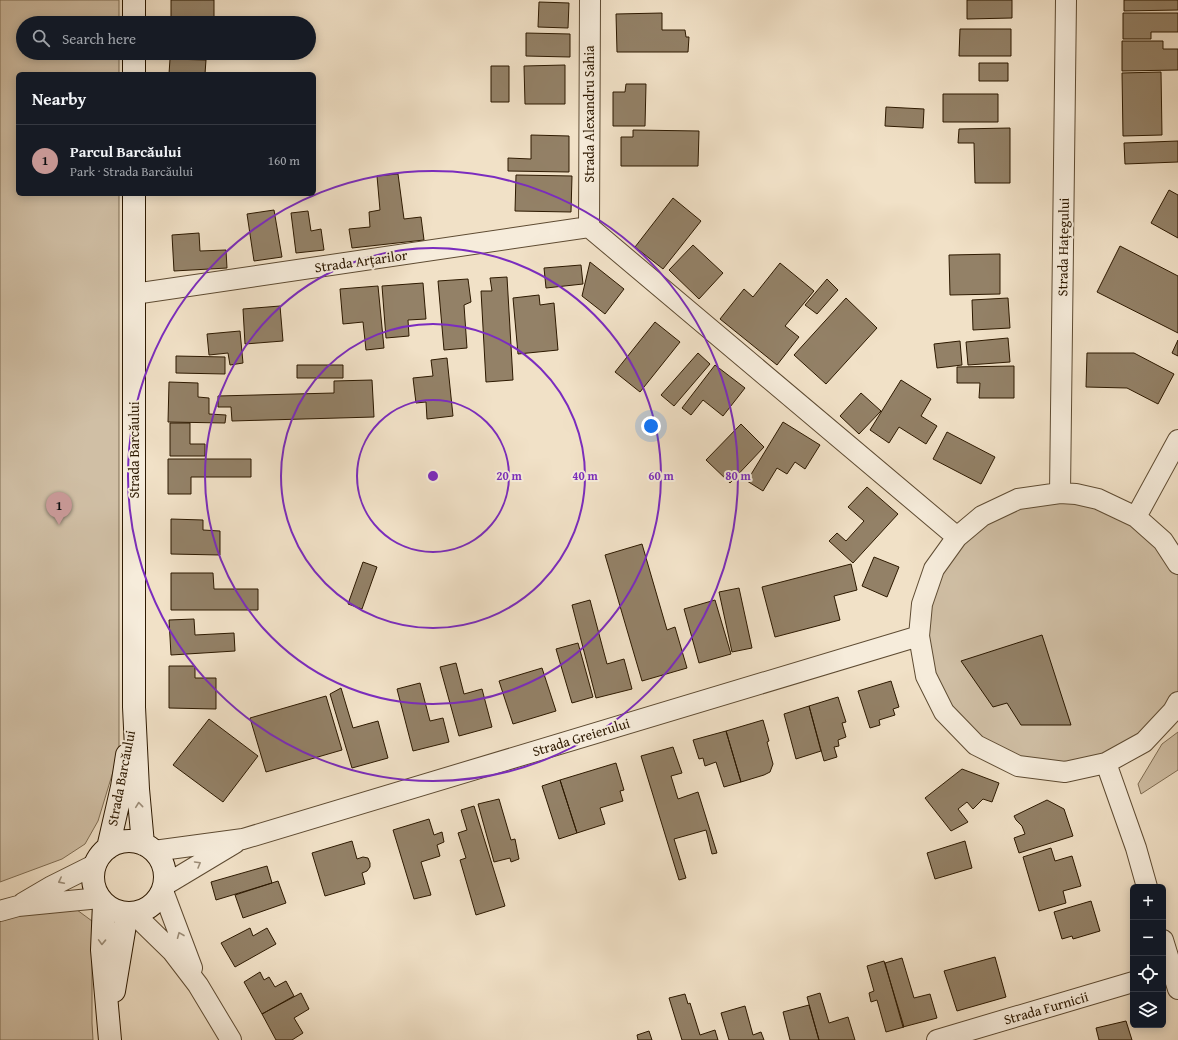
<!DOCTYPE html>
<html lang="en">
<head>
<meta charset="utf-8">
<style>
  :root { --surface:#171b24; --page:#20242c; --text:#f1f3f6; --muted:#9ea1a6; --line:#363941; --accent:#c59692 }
  body { margin:0; font-family:"Gentium Book Plus",serif; background:var(--page); color:var(--text) }
  .controls { position:absolute; right:12px; bottom:12px; display:grid; overflow:hidden; border-radius:6px; box-shadow:0 2px 10px #0003 }
  .controls button { width:36px; height:36px; display:grid; place-items:center; padding:0; border:0; border-bottom:1px solid var(--line); background:var(--surface); color:var(--text); font:20px sans-serif }
  .you { position:absolute; left:651px; top:426px; width:14px; height:14px; margin:-10px; border:3px solid #fff; border-radius:50%; background:#1a73e8; box-shadow:0 0 0 6px #1a73e833 }
  .badge { display:grid; place-items:center; width:26px; height:26px; border-radius:50%; background:var(--accent); color:#111; font-size:13px; font-weight:700 }
  .pin { position:absolute; translate:-50% -33px; filter:drop-shadow(0 1px 2px #0008) }
  .pin::after { content:''; position:absolute; top:21px; width:14px; height:12px; background:inherit; clip-path:polygon(0 0,100% 0,50% 100%) }
  .list { margin:0; padding:0; list-style:none }
  h2 { display:flex; justify-content:space-between; align-items:center; height:52px; margin:0; padding:0 16px; font-size:17px }
  h2 small { font-size:13px; font-weight:400; color:var(--muted) }
  .list li { display:grid; grid-template-columns:26px 1fr auto; gap:12px; align-items:center; box-sizing:border-box; height:72px; padding:0 16px; border-top:1px solid var(--line) }
  .list b { display:block; font-size:15px; white-space:nowrap }
  .list p { margin:0; font-size:13px; white-space:nowrap; color:var(--muted) }
  .list em { font-size:13px; font-style:normal; color:var(--muted) }
  .icon { flex:none; width:22px; height:22px; fill:none; stroke:currentColor; stroke-width:2; stroke-linecap:round; stroke-linejoin:round }
  .map { position:relative; flex:none; width:1178px; height:1040px; overflow:hidden }
  .search { position:absolute; background:var(--surface); box-shadow:0 2px 10px #0003; left:16px; top:16px; width:300px; height:44px; display:flex; align-items:center; gap:10px; box-sizing:border-box; padding:0 14px; border-radius:22px; color:var(--muted); font-size:15px }
  .panel { position:absolute; background:var(--surface); box-shadow:0 2px 10px #0003; left:16px; top:72px; width:300px; height:124px; border-radius:6px }
  .map>svg:first-child { display:block }
</style>
</head>
<body>
<div class="map">
<svg width="1178" height="1040" viewBox="0 0 1178 1040">
  <rect width="100%" height="100%" fill="#f1e1c7"/>
  <filter id="stains"><feTurbulence type="fractalNoise" baseFrequency=".005" numOctaves="4"/><feColorMatrix values="0 0 0 0 .2 0 0 0 0 .09 0 0 0 0 .02 0 0 0 .5 -.17"/></filter>
  <radialGradient id="worn" r=".72"><stop offset=".6" stop-color="#630" stop-opacity="0"/><stop offset="1" stop-color="#630" stop-opacity=".3"/></radialGradient>
  <path fill="#d0bfa5" stroke="#7e6c52" d="M0,0H119V23H23V53H119V74H18V194H119V752L98,821L85,844L62,859L0,882Z
    M1018,499H1098L1178,564V702L1106,763L1018,766L944,712L919,636L957,537Z
    M1178,732V770L1141,794L1138,784L1162,744Z
    M73,907L92,921V1023L93,1040H0V919Z"/>
  <path fill="#938167" stroke="#2d1900" d="M171,0H214V23H171Z
    M967,0H1012V18L967,19Z
    M1124,0H1178V10L1124,11Z
    M539,2L569,3L568,28L538,27Z
    M662,13V30H685L686,37H689L688,52H617L616,14Z
    M1123,13H1178V32H1151V39H1123Z
    M960,29H1011V56H959Z
    M526,33L570,34V57L526,56Z
    M1122,41H1163V49H1178V70L1122,71Z
    M230,53H250V55Z
    M170,59L206,60L205,74H169Z
    M979,63H1008V81H979Z
    M565,65V104H525L524,66Z
    M491,66H509V102H491Z
    M1161,72L1162,135L1123,136L1122,73Z
    M626,84H646L645,126H613V92H625Z
    M943,94H998V122H943Z
    M886,107L924,109L923,128L885,126Z
    M1010,128V183H975L974,143H958L959,129Z
    M633,130L699,131L698,166H621V137H633Z
    M531,135L569,136V172L508,171V158L531,159Z
    M1178,141V162L1125,164L1124,143Z
    M398,174L404,219L421,217L424,240L352,248L349,229L370,227L369,212L380,210L377,176Z
    M516,175L572,176L571,212L515,211Z
    M1169,190L1178,195V238L1151,223Z
    M673,198L701,221L663,269L635,247Z
    M274,210L282,257L254,261L247,214Z
    M308,211L311,231L321,229L324,250L296,253L291,213Z
    M199,233L200,251L226,250L227,268L174,271L172,235Z
    M693,245L723,273L699,299L669,270Z
    M1120,246L1178,276V333L1097,292Z
    M1000,254V294L950,295L949,255Z
    M590,262L624,289L605,314L582,296Z
    M780,263L814,291L785,326L799,337L777,365L720,319L744,289L753,297Z
    M581,265L583,284L546,288L544,268Z
    M507,277L513,380L486,382L481,291H492L490,278Z
    M468,279L471,302L464,305L467,348L444,350L438,281Z
    M827,279L838,290L817,314L805,305Z
    M423,283L426,319L408,320L409,336L386,338L382,286Z
    M378,286L384,348L366,350L363,322L343,324L340,289Z
    M539,295L540,305L554,303L558,350L518,354L513,298Z
    M846,298L877,328L826,384L794,355Z
    M1008,298L1010,328L973,330L972,300Z
    M280,306L283,341L245,344L243,309Z
    M655,322L680,342L640,392L615,372Z
    M240,331L243,363L230,365L228,353L209,355L207,334Z
    M1008,338L1010,362L968,365L966,342Z
    M1178,340V356L1172,353Z
    M960,341L962,365L937,368L934,344Z
    M698,353L710,364L674,406L661,395Z
    M1087,353H1134L1174,374L1158,404L1127,388L1086,387Z
    M176,356L225,357V374L176,373Z
    M447,358L453,416L427,419L426,402L416,403L413,378L433,376L431,360Z
    M297,365H343V378H297Z
    M715,365L745,388L723,416L703,400L691,415L682,408Z
    M1014,366V398H979L980,383H957V367Z
    M372,380L374,417L232,421L231,407H218V396L334,393V381Z
    M901,380L931,399L921,416L937,426L926,444L899,427L889,443L870,430Z
    M169,382L198,383V397L209,398V414L226,415L225,423L168,422Z
    M861,393L881,411L859,434L840,416Z
    M783,422L820,445L805,469L795,462L787,474L777,468L763,491L747,481Z
    M170,423H190V444H205V456H170Z
    M741,424L764,447L730,483L706,460Z
    M947,432L995,457L981,484L933,459Z
    M168,459H251V477H191V494H168Z
    M867,487L898,514L853,563L829,541L837,533L846,541L864,521L848,507Z
    M171,519L203,520V530L220,531V555L171,554Z
    M642,544L667,630L675,627L687,668L642,681L605,555Z
    M874,557L899,567L887,597L862,586Z
    M363,562L377,567L362,609L348,604Z
    M851,564L857,590L834,596L840,620L775,637L762,587Z
    M171,573H213L214,589H258V610H171Z
    M739,588L752,648L732,652L719,592Z
    M590,600L607,664L624,659L632,689L596,698L572,605Z
    M715,600L731,654L699,663L684,609Z
    M194,619L195,635L234,633L235,651L171,655L169,620Z
    M1042,635L1071,725H1021L1007,703L993,707L961,661Z
    M578,643L593,697L572,703L556,649Z
    M456,663L464,694L482,689L492,727L459,736L440,667Z
    M169,666H195V678H216V709L169,708Z
    M542,668L556,711L513,724L499,681Z
    M891,681L899,707L893,709L895,715L879,720L880,725L870,728L858,691Z
    M420,683L430,721L443,718L449,742L413,751L397,689Z
    M341,688L353,728L378,721L388,758L352,768L330,694Z
    M326,696L342,750L266,772L250,718Z
    M838,697L846,722L842,723L846,737L838,740L839,746L834,747L837,757L824,761L809,706Z
    M809,706L821,751L796,759L784,714Z
    M209,719L258,756L223,802L173,765Z
    M763,720L769,741L767,742L773,764L770,772L764,775L741,782L726,731Z
    M726,731L741,782L724,787L716,762L705,766L703,758L699,759L693,740Z
    M673,747L682,773L671,776L678,799L698,792L717,853L712,854L706,830L674,839L686,878L679,880L641,756Z
    M616,763L624,790L620,791L623,801L600,808L605,824L577,833L560,780Z
    M962,769L999,783L992,802L983,799L973,809L967,802L958,809L968,822L951,831L925,798Z
    M560,780L577,833L559,839L542,786Z
    M499,799L511,840L515,839L519,859L511,862L510,858L494,862L478,804Z
    M1047,800L1064,809L1073,836L1019,853L1014,838L1025,834L1022,826L1016,820L1014,816Z
    M474,806L505,906L476,915L460,860L466,858L458,833L467,830L461,810Z
    M429,819L434,835L442,832L444,842L437,845L440,856L421,862L431,895L414,899L393,830Z
    M352,841L357,859L363,857L368,858L370,863V867L367,871L362,873L365,884L325,896L312,853Z
    M965,841L972,868L935,879L927,853Z
    M1051,848L1055,861L1072,856L1081,886L1063,891L1066,903L1039,911L1023,857Z
    M267,866L272,883L216,900L211,882Z
    M278,881L286,903L243,918L235,895Z
    M1091,901L1100,931L1073,939L1072,936L1062,939L1054,912Z
    M250,928L253,936L267,928L276,944L235,967L221,943Z
    M995,957L1006,997L957,1011L944,971Z
    M902,958L914,998L930,994L937,1018L903,1027L885,963Z
    M884,961L904,1027L886,1032L877,1000L871,1002L869,993L874,991L867,966Z
    M260,972L264,980L269,977L275,987L286,981L294,996L262,1014L244,982Z
    M301,993L309,1009L294,1018L303,1033L292,1040H276L262,1014Z
    M820,993L829,1023L848,1017L855,1040H819L807,997Z
    M685,994L688,1004L690,1003L700,1035L715,1030L718,1040H682L669,998Z
    M809,1005L819,1040H790L783,1012Z
    M745,1006L753,1035L761,1032L764,1040H729L721,1013Z
    M1126,1021L1132,1040H1099L1096,1028Z
    M649,1031L652,1040H638L637,1035Z"/>
  <g fill="none" stroke-linecap="round" stroke-linejoin="round">
    <g stroke="#5e4b32" stroke-width="22">
      <path id="street" d="M589,227L957,537
        M589,227L590,0
        M134,294L589,227
        M1060,493L1066,0
        M1136,517L1178,440
        M1178,564L1163,541L1136,517L1098,499L1076,494L1060,493L1018,499L982,516L957,537L934,569L922,604L919,636L926,676L944,712L976,745L1018,766L1065,772L1106,763L1144,742L1173,711L1178,702
        M1106,763L1136,848L1147,887
        M154,851L243,839L919,636
        M165,885L235,843
        M163,891L192,968
        M23,903L52,886L96,864
        M0,911L18,906L100,898
        M133,913L172,951L198,985L231,1040
        M1163,940L1178,989
        M937,1040L1133,982"/>
    </g>
    <g stroke="#2d1900" stroke-width="24">
      <path id="secondary" d="M134,23V0
        M134,74V53
        M134,194V707L138,789L143,844
        M93 877a36 36 0 1 1 72 0a36 36 0 1 1-72 0Z
        M108,848L122,787L127,755
        M104,903L102,950L110,1040
        M114,991L127,913"/>
    </g>
    <use href="#street" stroke="#f6ecdb" stroke-width="20"/>
    <use href="#secondary" stroke="#f6ecdb" stroke-width="22"/>
  </g>
  <defs><path id="oneway-chevron" d="M-2-3.5L2.5 0L-2 3.5" fill="none" stroke-width="1.6" stroke-linecap="round" stroke-linejoin="round"/></defs>
  <g stroke="#9c8d78">
    <use href="#oneway-chevron" transform="translate(139 805) rotate(-96)"/>
    <use href="#oneway-chevron" transform="translate(198 864) rotate(-30)"/>
    <use href="#oneway-chevron" transform="translate(61 881) rotate(153)"/>
    <use href="#oneway-chevron" transform="translate(180 935) rotate(-112)"/>
    <use href="#oneway-chevron" transform="translate(102 942) rotate(92)"/>
  </g>
  <g fill="none" stroke="#7b2cbf" stroke-width="2">
    <circle cx="433" cy="476" r="76"/>
    <circle cx="433" cy="476" r="152"/>
    <circle cx="433" cy="476" r="228"/>
    <circle cx="433" cy="476" r="305"/>
  </g>
  <g text-anchor="middle" stroke-width="4" stroke-linejoin="round" paint-order="stroke">
    <g font-size="14" fill="#2d1900" stroke="#f6ecdb">
      <text transform="translate(589 114) rotate(-90)" y="5">Strada Alexandru Sahia</text>
      <text transform="translate(1063 247) rotate(-89)" y="5">Strada Hațegului</text>
      <text transform="translate(361 261) rotate(-8)" y="5">Strada Arțarilor</text>
      <text transform="translate(134 450) rotate(-90)" y="5">Strada Barcăului</text>
      <text transform="translate(581 737) rotate(-17)" y="5">Strada Greierului</text>
      <text transform="translate(121 778) rotate(-79)" y="5">Strada Barcăului</text>
      <text transform="translate(1046 1008) rotate(-16)" y="5">Strada Furnicii</text>
    </g>
  </g>
  <circle cx="433" cy="476" r="6" fill="#7b2cbf" stroke="#f6ecdb" stroke-width="2"/>
  <g font-size="12" text-anchor="middle" font-weight="bold" fill="#7b2cbf" stroke="#f6ecdb" stroke-width="4" stroke-linejoin="round" paint-order="stroke">
    <text x="509" y="480">20 m</text>
    <text x="585" y="480">40 m</text>
    <text x="661" y="480">60 m</text>
    <text x="738" y="480">80 m</text>
  </g>
  <rect width="100%" height="100%" filter="url(#stains)"/>
  <rect width="100%" height="100%" fill="url(#worn)"/>
</svg>
<div class="controls">
<button>+</button>
<button>−</button>
<button><svg class="icon" aria-label="locate" viewBox="0 0 24 24"><circle cx="12" cy="12" r="6"/><path d="M12 2v4M12 18v4M2 12h4M18 12h4"/></svg></button>
<button><svg class="icon" aria-label="layers" viewBox="0 0 24 24"><path d="M12 4l9 5-9 5-9-5zM3 14l9 5 9-5"/></svg></button>
</div>
<div class="you"></div>
<div class="pin badge" style="left:59px;top:525px">1</div>
<div class="search"><svg class="icon" aria-label="search" viewBox="0 0 24 24"><circle cx="10" cy="10" r="6"/><path d="M15 15l6 6"/></svg>Search here</div>
<section class="panel">
<h2>Nearby<small></small></h2>
<ul class="list">
<li><span class="badge">1</span><div><b>Parcul Barcăului</b><p>Park · Strada Barcăului</p></div><em>160 m</em></li>
</ul>
</section>
</div>
</body>
</html>
